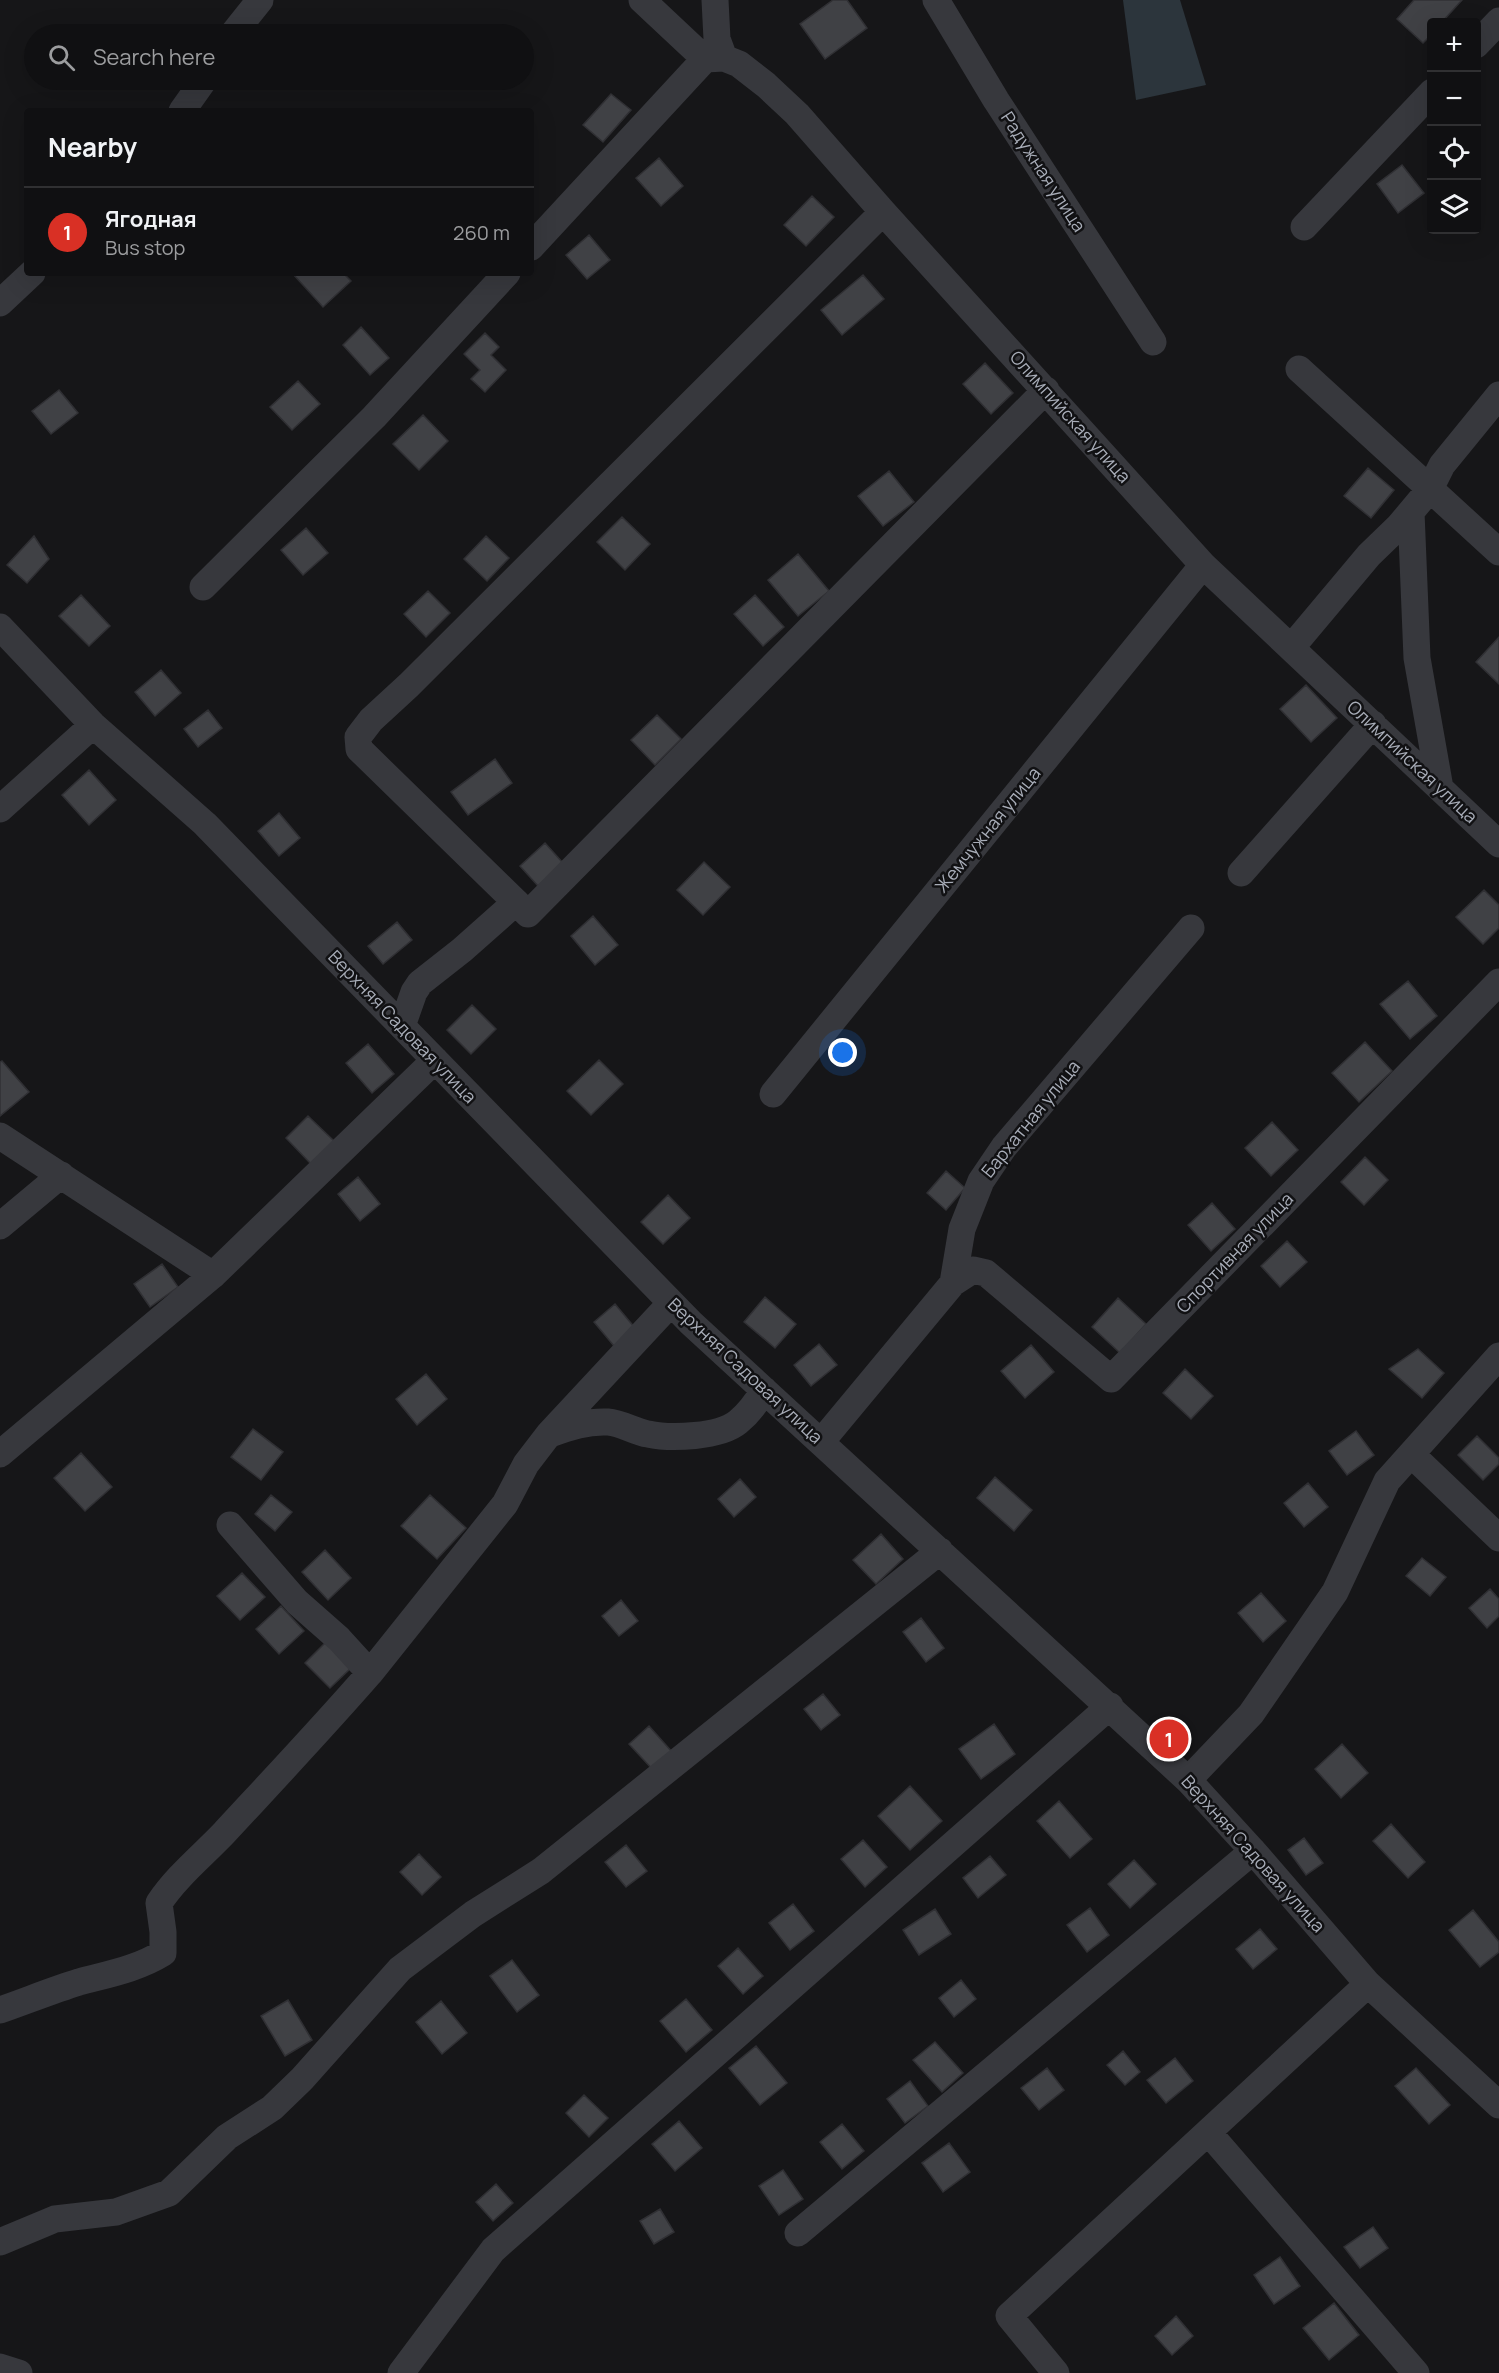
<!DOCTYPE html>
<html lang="en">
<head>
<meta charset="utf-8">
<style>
  :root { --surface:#101012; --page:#19191b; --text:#f1f3f6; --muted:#9c9d9f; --line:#303032; --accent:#d93025 }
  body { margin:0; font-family:Manrope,sans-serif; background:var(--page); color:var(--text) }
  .controls { position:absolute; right:18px; top:18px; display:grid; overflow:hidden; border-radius:6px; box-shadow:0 6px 24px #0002 }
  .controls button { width:54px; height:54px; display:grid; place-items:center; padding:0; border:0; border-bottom:2px solid var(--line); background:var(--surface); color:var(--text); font:30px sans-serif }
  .you { position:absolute; left:843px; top:1053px; width:21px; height:21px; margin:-15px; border:4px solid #fff; border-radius:50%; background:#1a73e8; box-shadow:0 0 0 9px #1a73e833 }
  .badge { display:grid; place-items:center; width:39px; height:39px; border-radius:50%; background:var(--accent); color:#fff; font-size:20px; font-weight:700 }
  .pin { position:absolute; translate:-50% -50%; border:3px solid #fff; box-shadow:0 2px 6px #0006 }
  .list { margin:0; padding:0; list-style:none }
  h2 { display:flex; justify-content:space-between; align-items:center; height:78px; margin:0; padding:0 24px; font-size:26px }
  h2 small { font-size:20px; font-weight:400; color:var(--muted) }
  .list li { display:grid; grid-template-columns:39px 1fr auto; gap:18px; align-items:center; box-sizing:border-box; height:90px; padding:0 24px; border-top:2px solid var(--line) }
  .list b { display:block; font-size:22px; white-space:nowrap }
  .list p { margin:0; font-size:20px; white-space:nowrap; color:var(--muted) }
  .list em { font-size:20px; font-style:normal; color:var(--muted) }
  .icon { flex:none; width:33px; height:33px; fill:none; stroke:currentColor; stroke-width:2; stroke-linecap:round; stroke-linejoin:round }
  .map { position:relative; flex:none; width:1499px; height:2373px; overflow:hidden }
  .search { position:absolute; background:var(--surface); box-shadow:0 6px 24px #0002; left:24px; top:24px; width:510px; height:66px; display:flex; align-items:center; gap:15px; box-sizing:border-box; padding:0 21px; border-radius:33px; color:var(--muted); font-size:22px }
  .panel { position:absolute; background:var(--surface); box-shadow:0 6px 24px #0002; left:24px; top:108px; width:510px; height:168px; border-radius:6px }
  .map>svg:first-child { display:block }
</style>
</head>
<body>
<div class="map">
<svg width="1499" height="2373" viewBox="0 0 1499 2373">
  <rect width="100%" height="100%" fill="#161618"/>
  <path fill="#2c353c" d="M1123,0H1180L1206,85L1136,100Z"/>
  <path fill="#404145" stroke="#303034" stroke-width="1.5" d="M833,0H847L867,28L825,59L800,24Z
    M1414,0H1462L1442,22H1432V34L1423,43L1397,19Z
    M611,94L631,110L603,142L583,125Z
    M659,158L683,186L661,206L636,178Z
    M1402,165L1424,193L1398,213L1377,184Z
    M812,196L834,217L806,246L784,225Z
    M589,235L610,260L587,279L566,255Z
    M292,273H343L351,281L323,307Z
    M863,275L884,299L842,335L821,310Z
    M361,327L389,358L370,375L343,345Z
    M485,333L499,347L491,355L506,370L485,392L471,379L480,370L464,354Z
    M985,363L1013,393L991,414L963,384Z
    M298,381L320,404L292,430L270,407Z
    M59,390L78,413L51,434L32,411Z
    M423,415L448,441L419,470L393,444Z
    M1368,468L1394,490L1371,518L1344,496Z
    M889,471L914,502L883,526L858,496Z
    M622,517L650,544L625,570L597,542Z
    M306,528L328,553L303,575L281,550Z
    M34,536L49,559L27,583L7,565Z
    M486,536L509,558L487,581L464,559Z
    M798,554L829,591L798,616L768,580Z
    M428,591L450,613L426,637L404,614Z
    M81,595L110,626L89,646L59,616Z
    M755,595L784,627L763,646L734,614Z
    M1499,637V684L1476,662Z
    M161,670L181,693L155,716L135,692Z
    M1306,685L1337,718L1311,742L1280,709Z
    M208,710L222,728L198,747L184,729Z
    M657,715L681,739L655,765L631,740Z
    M495,759L512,783L468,815L451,792Z
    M89,770L116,800L89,825L62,795Z
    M279,813L300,838L279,856L258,831Z
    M545,843L563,863L538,886L520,866Z
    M704,862L730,887L703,915L677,890Z
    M1484,890L1499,905V928L1483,944L1456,917Z
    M593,916L618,945L595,965L571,936Z
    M397,922L412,940L383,964L368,946Z
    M1408,981L1437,1016L1410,1039L1380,1004Z
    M472,1005L496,1029L471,1054L447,1030Z
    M1365,1042L1392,1071L1359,1102L1332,1073Z
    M368,1044L394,1074L372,1093L346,1063Z
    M599,1060L623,1084L591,1115L567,1091Z
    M2,1061L29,1092L0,1116V1062Z
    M308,1116L334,1141L311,1164L286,1138Z
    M1272,1122L1298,1150L1271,1176L1245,1148Z
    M1365,1157L1388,1180L1364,1205L1341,1182Z
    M946,1171L965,1188L946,1210L927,1193Z
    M358,1177L380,1204L360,1221L338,1194Z
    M668,1195L690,1218L663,1244L641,1222Z
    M1212,1203L1235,1229L1211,1251L1188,1225Z
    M1287,1241L1307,1262L1280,1287L1261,1266Z
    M162,1264L178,1287L150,1307L134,1284Z
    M765,1297L796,1324L775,1348L744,1322Z
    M1118,1298L1146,1324L1120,1353L1092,1327Z
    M615,1304L635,1328L614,1346L594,1322Z
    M819,1344L837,1365L811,1386L794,1365Z
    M1031,1345L1054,1372L1025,1398L1001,1371Z
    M1418,1349L1444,1373L1422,1398L1389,1369Z
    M1185,1369L1213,1396L1191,1419L1163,1393Z
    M426,1374L447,1399L417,1425L396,1399Z
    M253,1429L283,1452L261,1480L231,1457Z
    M1356,1431L1374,1455L1347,1475L1329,1451Z
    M1477,1436L1499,1458V1464L1483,1480L1458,1455Z
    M81,1453L112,1487L85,1511L54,1478Z
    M995,1477L1032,1510L1014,1531L977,1498Z
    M740,1479L756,1497L734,1517L718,1499Z
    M1308,1483L1328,1507L1304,1527L1284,1503Z
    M271,1495L292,1512L275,1531L255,1514Z
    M430,1495L466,1528L437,1559L401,1526Z
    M881,1534L903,1559L876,1584L853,1560Z
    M325,1550L351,1578L328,1600L302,1572Z
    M1422,1558L1446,1577L1430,1596L1406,1576Z
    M242,1573L265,1597L240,1620L217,1596Z
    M1490,1589L1499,1599V1616L1487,1628L1469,1608Z
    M1261,1593L1286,1621L1263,1642L1238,1613Z
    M621,1600L638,1621L619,1636L602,1616Z
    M281,1606L304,1631L279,1654L256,1629Z
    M921,1618L944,1648L926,1662L903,1632Z
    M326,1642L351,1668L330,1688L305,1663Z
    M823,1694L840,1715L821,1730L804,1709Z
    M994,1724L1015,1754L981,1779L959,1749Z
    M649,1726L673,1753L654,1771L629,1744Z
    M1342,1744L1368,1773L1341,1798L1315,1769Z
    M910,1786L942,1821L910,1850L878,1816Z
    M1059,1801L1092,1839L1070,1858L1037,1821Z
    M1391,1824L1425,1862L1408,1878L1373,1841Z
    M1304,1838L1323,1863L1306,1875L1288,1850Z
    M863,1840L887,1867L865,1887L841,1859Z
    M626,1845L647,1871L626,1887L605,1862Z
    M419,1854L441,1877L422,1895L400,1872Z
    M990,1856L1006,1875L978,1898L963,1878Z
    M1134,1860L1156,1884L1130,1908L1108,1884Z
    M793,1904L814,1931L790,1950L769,1923Z
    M1090,1908L1109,1935L1087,1952L1067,1925Z
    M935,1909L951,1934L919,1955L903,1930Z
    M1473,1910L1499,1942V1952L1480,1967L1449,1930Z
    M1260,1929L1277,1949L1253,1969L1236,1949Z
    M738,1948L763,1976L743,1994L718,1966Z
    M512,1960L539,1995L517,2012L490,1976Z
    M961,1980L976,1999L954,2017L939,1998Z
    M686,1999L712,2030L686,2052L660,2021Z
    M288,2000L312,2040L285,2056L261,2016Z
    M441,2001L467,2033L442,2054L416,2022Z
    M935,2042L963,2073L942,2092L913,2060Z
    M756,2046L787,2083L760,2105L729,2068Z
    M1123,2051L1140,2072L1125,2085L1107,2065Z
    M1175,2058L1193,2081L1166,2103L1147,2080Z
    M1047,2068L1064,2090L1039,2110L1021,2088Z
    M1416,2068L1450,2105L1429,2124L1395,2086Z
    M910,2081L928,2106L905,2123L887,2099Z
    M584,2095L608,2118L589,2137L566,2113Z
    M679,2121L702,2148L675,2171L652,2144Z
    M842,2124L864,2151L842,2169L820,2142Z
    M949,2143L970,2172L943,2192L922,2163Z
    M783,2170L803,2199L779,2215L759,2186Z
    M496,2184L513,2203L493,2221L476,2202Z
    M660,2209L674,2232L654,2244L640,2221Z
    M1373,2227L1388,2248L1360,2268L1344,2247Z
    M1280,2257L1300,2286L1274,2304L1254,2275Z
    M1334,2303L1359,2335L1329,2360L1303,2328Z
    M1176,2316L1193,2336L1172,2355L1155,2336Z"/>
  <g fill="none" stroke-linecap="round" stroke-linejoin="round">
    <path stroke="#37383d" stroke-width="27" d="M642,0L705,59L724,58L739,64L766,85L797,114L883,212L1203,565L1499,844
      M715,0L717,39L724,58
      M936,0L996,100L1153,342
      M233,34L260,0
      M1476,45L1499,21
      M182,111L204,80
      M883,212L409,685L371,720L358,737L359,749L528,914L1046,390
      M1304,227L1432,92
      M531,247L705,59
      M0,303L32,273
      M1299,369L1499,552
      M1411,512L1417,658L1440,788
      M203,587L374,417L507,273
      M0,627L93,725L205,824L691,1323L1188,1780L1253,1851L1368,1984L1499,2105
      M1291,648L1369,555L1399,526L1430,489L1442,465L1499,395
      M0,809L93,725
      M1241,873L1373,724
      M402,1026L414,992L420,983L462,950L516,902
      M773,1094L1203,565
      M0,1136L213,1275
      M0,1226L61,1175
      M953,1283L973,1270L986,1273L1111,1379L1499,982
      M550,1434C569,1427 587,1421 608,1422C622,1423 635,1432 648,1434C671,1439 720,1437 738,1422C749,1413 757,1402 764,1390
      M821,1442L953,1283L962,1229L981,1181L1004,1147L1191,928
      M0,1454L213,1275L435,1060
      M1412,1455L1499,1538
      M230,1525L297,1602L339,1639L370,1673L505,1504L526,1464L549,1434L671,1303
      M1188,1780L1251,1714L1335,1592L1387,1481L1499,1356
      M0,2010C26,2001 53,1990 79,1982C109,1974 137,1969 163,1953V1932L159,1903C176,1877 202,1856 224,1833C273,1780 323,1727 370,1673
      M1208,2132L1416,2373
      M798,2233L1253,1851
      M0,2242L55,2219L116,2212L169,2193L227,2137L272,2108L302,2079L400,1969L473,1914L541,1871L940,1551
      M0,2367L19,2373
      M401,2373L493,2250L1110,1706
      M1056,2373L1009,2316L1368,1984"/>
  </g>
  <g text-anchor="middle" stroke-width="5" stroke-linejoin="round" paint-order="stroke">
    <g font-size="18" fill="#a8adb8" stroke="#111113">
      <text transform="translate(1043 172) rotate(57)" y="6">Радужная улица</text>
      <text transform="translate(1070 417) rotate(48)" y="6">Олимпийская улица</text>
      <text transform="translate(1412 762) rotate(43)" y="6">Олимпийская улица</text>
      <text transform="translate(988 830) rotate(-51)" y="6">Жемчужная улица</text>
      <text transform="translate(402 1027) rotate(46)" y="6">Верхняя Садовая улица</text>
      <text transform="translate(1031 1119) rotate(-51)" y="6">Бархатная улица</text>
      <text transform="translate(1235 1253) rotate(-46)" y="6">Спортивная улица</text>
      <text transform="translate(745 1371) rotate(43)" y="6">Верхняя Садовая улица</text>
      <text transform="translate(1253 1854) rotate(48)" y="6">Верхняя Садовая улица</text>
    </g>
  </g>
</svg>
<div class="controls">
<button>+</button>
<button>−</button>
<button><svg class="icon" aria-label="locate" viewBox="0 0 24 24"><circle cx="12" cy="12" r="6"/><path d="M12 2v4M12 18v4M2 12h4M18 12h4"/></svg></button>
<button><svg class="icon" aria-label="layers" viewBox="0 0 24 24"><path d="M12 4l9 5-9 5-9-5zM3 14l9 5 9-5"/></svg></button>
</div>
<div class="you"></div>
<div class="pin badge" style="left:1169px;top:1739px">1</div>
<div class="search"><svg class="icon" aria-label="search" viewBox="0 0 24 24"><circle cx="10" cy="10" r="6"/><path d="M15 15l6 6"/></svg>Search here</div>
<section class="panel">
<h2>Nearby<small></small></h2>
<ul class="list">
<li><span class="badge">1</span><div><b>Ягодная</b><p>Bus stop</p></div><em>260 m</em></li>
</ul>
</section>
</div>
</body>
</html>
